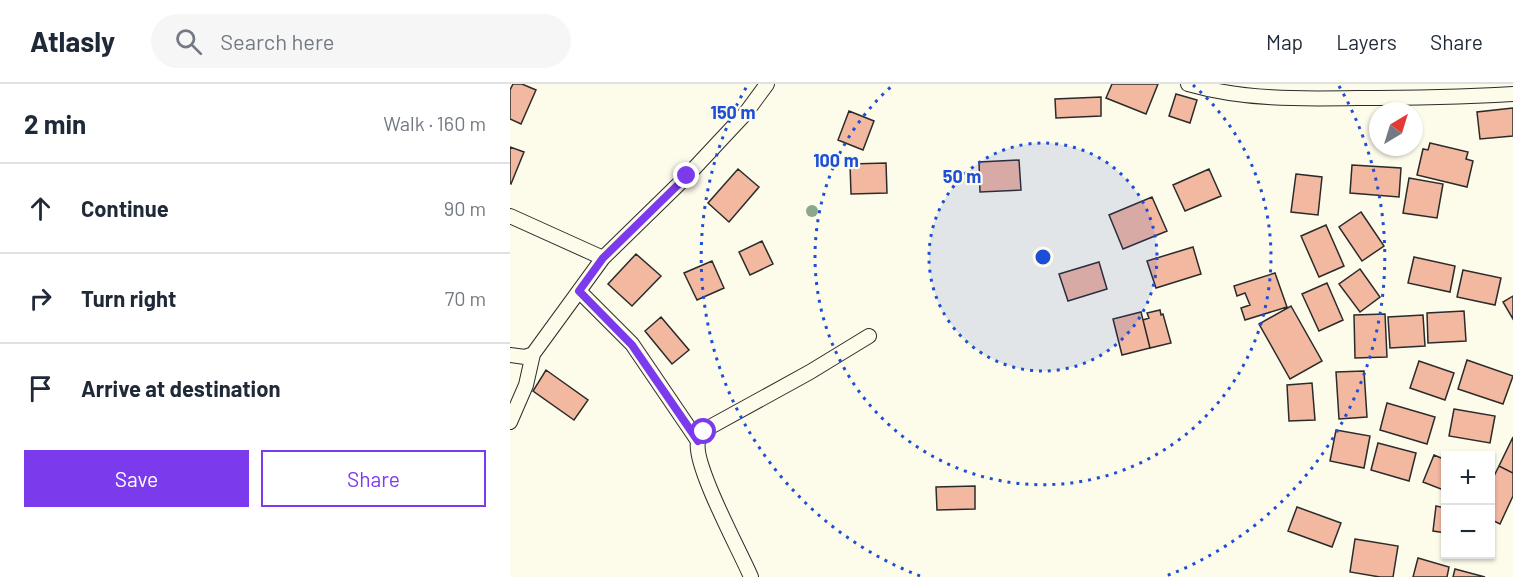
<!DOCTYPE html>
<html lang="en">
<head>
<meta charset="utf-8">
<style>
  :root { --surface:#fff; --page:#f6f6f7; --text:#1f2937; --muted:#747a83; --line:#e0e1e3; --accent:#7c3aed }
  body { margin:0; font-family:Barlow,sans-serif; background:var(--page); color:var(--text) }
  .controls { position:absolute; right:18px; bottom:18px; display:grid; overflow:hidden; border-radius:0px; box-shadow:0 2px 4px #0004 }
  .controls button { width:54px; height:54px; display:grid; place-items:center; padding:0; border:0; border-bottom:2px solid var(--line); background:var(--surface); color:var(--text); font:30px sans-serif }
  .compass { position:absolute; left:859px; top:18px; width:54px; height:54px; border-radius:50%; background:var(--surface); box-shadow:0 2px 4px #0004; rotate:38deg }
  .stop { position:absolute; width:18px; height:18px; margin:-14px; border:4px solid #7c3aed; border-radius:50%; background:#fff }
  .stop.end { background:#7c3aed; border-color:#fff; box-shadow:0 2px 6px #0008 }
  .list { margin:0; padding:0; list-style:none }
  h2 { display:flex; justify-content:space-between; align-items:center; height:78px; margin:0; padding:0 24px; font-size:26px }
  h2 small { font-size:20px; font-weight:400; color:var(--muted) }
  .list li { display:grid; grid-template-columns:39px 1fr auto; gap:18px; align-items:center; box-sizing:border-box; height:90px; padding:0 24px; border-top:2px solid var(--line) }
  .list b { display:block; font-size:22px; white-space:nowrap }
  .list em { font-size:20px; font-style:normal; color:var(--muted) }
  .actions { display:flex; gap:12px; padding:18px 24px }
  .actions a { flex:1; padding:14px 0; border:2px solid var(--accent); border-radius:0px; text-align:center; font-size:21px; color:var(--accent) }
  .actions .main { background:var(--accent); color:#fff }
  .icon { flex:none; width:33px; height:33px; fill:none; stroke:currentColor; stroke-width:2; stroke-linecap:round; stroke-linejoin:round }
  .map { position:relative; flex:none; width:1003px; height:493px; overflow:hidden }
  header { display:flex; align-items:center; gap:36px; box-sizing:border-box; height:84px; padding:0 30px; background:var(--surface); border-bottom:2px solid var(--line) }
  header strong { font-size:28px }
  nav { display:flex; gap:33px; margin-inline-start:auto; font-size:21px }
  .search { width:420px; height:54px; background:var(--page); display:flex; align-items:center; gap:15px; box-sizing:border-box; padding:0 21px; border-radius:33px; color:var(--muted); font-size:22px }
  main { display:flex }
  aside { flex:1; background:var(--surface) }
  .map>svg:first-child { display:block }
</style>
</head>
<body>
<header>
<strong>Atlasly</strong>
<div class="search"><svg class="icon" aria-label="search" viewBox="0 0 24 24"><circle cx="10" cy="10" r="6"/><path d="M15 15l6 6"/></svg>Search here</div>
<nav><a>Map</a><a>Layers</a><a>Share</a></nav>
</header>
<main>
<aside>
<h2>2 min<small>Walk · 160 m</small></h2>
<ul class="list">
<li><svg class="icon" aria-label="ahead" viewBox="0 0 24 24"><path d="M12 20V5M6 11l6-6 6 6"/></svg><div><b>Continue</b></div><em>90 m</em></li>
<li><svg class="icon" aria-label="right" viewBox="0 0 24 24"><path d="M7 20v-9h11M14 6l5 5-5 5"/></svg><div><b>Turn right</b></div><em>70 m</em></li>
<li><svg class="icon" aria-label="arrive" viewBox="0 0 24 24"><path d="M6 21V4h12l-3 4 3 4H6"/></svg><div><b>Arrive at destination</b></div></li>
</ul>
<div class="actions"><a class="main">Save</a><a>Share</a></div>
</aside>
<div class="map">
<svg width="1003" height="493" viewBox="0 0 1003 493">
  <rect width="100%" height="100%" fill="#fdfbea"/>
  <path fill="#f2b8a0" stroke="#2b2b2b" stroke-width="1.5" d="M3,0H12L26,6L11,40L0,35V6Z
    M602,0H648L636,30L596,14Z
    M666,10L687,16L680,39L659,32Z
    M591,13V32L546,34L545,15Z
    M1003,24V52L970,55L967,28Z
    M339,27L364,37L353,66L328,56Z
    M920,59L958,68L956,75L963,77L957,103L907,91L913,65L918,66Z
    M0,63L14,68L1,100L0,99Z
    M509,76L511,106L470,108L469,78Z
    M376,79L377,109L341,110L340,80Z
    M842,81L891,84L889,113L840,109Z
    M228,85L249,103L219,138L198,119Z
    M699,85L711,112L675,127L663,101Z
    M786,90L812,93L808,131L781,128Z
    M899,94L933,100L927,134L893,129Z
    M642,113L657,147L613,165L599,131Z
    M851,128L874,162L852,177L829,143Z
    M816,141L834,182L809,193L791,152Z
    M252,157L263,180L240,191L229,168Z
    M683,163L691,190L646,204L637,177Z
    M126,170L151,192L122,222L98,200Z
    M904,173L945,182L940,208L898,199Z
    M202,177L214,204L187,216L174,189Z
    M589,178L597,205L558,217L549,190Z
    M850,185L870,213L850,228L829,200Z
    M953,186L991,194L985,221L947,213Z
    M765,189L777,223L735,236L731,224L740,221L735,209L727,212L724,202Z
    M817,199L833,236L809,247L792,210Z
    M1003,212V235L993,218Z
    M781,222L812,277L780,295L749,240Z
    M650,226L651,231L653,230L661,259L640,264L633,236L639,234L637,229Z
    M954,227L956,257L918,259L917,229Z
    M631,228L640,264L612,271L603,235Z
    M875,230L877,273L845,274L844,231Z
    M913,231L915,262L880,264L878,233Z
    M151,233L179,266L162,280L135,247Z
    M957,276L1003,292L993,320L948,305Z
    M909,277L944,289L935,316L900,304Z
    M36,286L78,316L64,336L23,307Z
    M854,287L857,333L829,335L826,288Z
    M802,299L805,336L779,337L777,301Z
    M877,319L925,333L917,360L870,346Z
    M944,325L985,332L980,359L939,352Z
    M826,346L860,352L854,384L820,377Z
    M1003,353V389L989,382Z
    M868,359L906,369L899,397L861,386Z
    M924,371L936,376V407L913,398Z
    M989,382L1003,389V412L990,440L980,435V400Z
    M465,402V425L427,426L426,403Z
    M926,422L936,424V449L923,447Z
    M787,423L831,439L822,463L778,447Z
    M845,455L888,462L883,493H870L840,488Z
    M908,474L939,483L937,493H903Z
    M945,485L975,493H943Z"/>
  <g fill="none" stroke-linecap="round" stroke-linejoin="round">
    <g stroke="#2b2b2b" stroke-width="16">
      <path id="street" d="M678,0C734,16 789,15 847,14C899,14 951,13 1003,10
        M0,132L93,174
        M69,207L122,260L188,357
        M0,271L15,273L23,270L93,174L177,92L235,30L257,0
        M0,338L16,301L23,270
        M241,493C230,467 183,381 188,358C190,352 196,347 200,343L300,288L359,252"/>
    </g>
    <use href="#street" stroke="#fdfbea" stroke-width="14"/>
  </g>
  <circle fill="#8ea78a" cx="302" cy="127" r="6"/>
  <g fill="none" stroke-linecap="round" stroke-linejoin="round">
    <path stroke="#7c3aed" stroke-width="8" d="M177,92L93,174L69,207L122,261L188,357L194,348"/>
  </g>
  <circle cx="533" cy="173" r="114" fill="#1d4ed8" fill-opacity=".12"/>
  <g fill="none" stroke="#1d4ed8" stroke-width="3" stroke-dasharray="3 6">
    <circle cx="533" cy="173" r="114"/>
    <path d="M683 1A228 228 0 1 1 383 1"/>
    <path d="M410 492A342 342 0 0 1 237 2M829 2A342 342 0 0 1 656 492"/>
  </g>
  <circle cx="533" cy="173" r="9" fill="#1d4ed8" stroke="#fdfbea" stroke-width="3"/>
  <g font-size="18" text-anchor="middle" font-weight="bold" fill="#1d4ed8" stroke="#fdfbea" stroke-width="4.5" stroke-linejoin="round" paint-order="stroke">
    <text x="223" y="35">150 m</text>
    <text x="326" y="83">100 m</text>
    <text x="452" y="99">50 m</text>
  </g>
</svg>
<div class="controls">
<button>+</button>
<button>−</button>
</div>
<svg class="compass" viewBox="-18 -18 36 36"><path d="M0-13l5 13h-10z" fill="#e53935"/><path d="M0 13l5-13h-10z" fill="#747a83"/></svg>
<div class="stop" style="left:194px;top:348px"></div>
<div class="stop end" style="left:177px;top:92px"></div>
</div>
</main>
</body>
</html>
